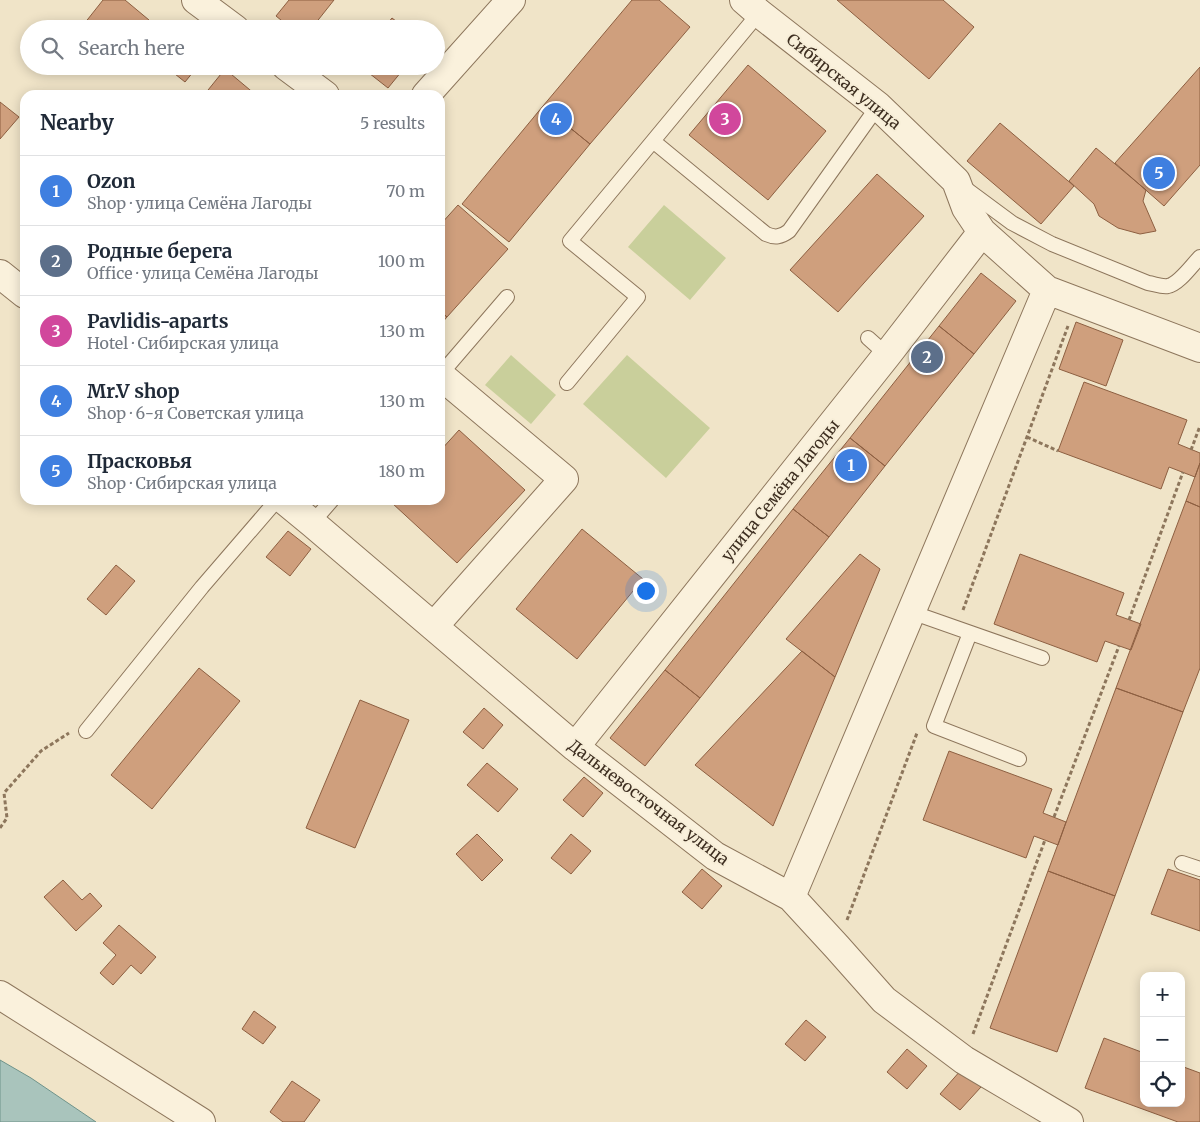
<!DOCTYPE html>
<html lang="en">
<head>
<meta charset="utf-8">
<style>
  :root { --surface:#fff; --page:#f2f2f3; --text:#1f2937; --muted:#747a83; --line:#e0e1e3; --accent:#111827 }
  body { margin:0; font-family:Merriweather,serif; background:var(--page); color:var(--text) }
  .controls { position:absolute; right:15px; bottom:15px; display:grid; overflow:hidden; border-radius:10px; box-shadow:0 2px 12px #0003 }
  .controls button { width:45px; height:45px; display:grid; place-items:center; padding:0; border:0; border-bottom:1px solid var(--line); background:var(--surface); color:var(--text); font:25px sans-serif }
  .you { position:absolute; left:645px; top:590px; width:18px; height:18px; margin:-12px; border:4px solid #fff; border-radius:50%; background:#1a73e8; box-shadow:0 0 0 8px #1a73e833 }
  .badge { display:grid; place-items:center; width:32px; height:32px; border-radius:50%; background:var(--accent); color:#fff; font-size:16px; font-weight:700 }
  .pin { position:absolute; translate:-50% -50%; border:2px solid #fff; box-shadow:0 1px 5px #0006 }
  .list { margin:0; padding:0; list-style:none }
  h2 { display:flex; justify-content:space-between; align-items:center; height:65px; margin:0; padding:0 20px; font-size:21px }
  h2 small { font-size:16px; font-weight:400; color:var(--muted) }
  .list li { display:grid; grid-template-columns:32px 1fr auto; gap:15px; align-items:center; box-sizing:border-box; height:70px; padding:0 20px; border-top:1px solid var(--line) }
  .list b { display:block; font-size:19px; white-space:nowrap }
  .list p { margin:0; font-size:16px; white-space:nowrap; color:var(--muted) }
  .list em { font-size:16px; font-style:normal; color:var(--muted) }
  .icon { flex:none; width:28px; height:28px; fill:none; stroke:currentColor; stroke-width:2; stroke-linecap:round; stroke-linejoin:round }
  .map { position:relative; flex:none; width:1200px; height:1122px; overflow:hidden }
  .search { position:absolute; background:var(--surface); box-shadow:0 2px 12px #0003; left:20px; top:20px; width:425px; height:55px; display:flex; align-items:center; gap:12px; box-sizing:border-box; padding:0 18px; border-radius:28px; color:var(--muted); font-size:19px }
  .panel { position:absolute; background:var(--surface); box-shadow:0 2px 12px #0003; left:20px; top:90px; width:425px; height:415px; border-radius:15px }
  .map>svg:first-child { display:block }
</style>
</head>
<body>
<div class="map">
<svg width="1200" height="1122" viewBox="0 0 1200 1122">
  <rect width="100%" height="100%" fill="#f0e4c8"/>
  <path fill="#c9cf9b" d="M664,205L726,258L690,300L628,247Z
    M511,355L556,395L531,424L485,385Z
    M627,355L710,428L666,478L583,404Z"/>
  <path fill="#a9c4bc" stroke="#6f938a" d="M0,1060L31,1078L96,1122H0Z"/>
  <path fill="#cf9f7d" stroke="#8d5f41" d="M103,0H125L149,20L142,29H90L84,24Z
    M289,0H334L311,29H292L276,16Z
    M632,0H659L690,27L590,144L543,106Z
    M837,0H943L974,27L929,79Z
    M392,18L406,29H383Z
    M748,65L826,131L768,200L689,135Z
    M165,66H198L185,82Z
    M360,66H406L388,88Z
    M1200,67V165L1164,206L1115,163Z
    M225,69L256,95H204Z
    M0,102L19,117L0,139Z
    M543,106L590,144L509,242L462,204Z
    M1000,123L1074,186L1041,224L967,161Z
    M1096,148L1146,190L1143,201L1156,231L1140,234L1118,228L1099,216L1094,204L1069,181Z
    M877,174L924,216L838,312L790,270Z
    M458,205L508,249L447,317L440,311V225Z
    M981,273L1016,301L974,354L939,326Z
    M440,311L447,317L440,325Z
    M1076,322L1123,340L1106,386L1059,369Z
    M939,326L974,354L885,466L850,438Z
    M1084,382L1187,420L1178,444L1200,453V463L1195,477L1169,467L1161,489L1058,451Z
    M459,430L525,490L457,563L392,503L395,500H440V451Z
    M850,438L885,466L829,537L793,509Z
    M1200,463V507L1186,501Z
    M1186,501L1200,507V668L1183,712L1116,688Z
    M793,509L829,537L700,698L665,670Z
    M582,529L643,579L577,659L516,609Z
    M288,531L311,549L290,576L266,557Z
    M860,554L880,569L835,677L786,639Z
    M1020,554L1124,593L1116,615L1141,624L1131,650L1105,641L1097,662L994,624Z
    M116,565L135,581L106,615L87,599Z
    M802,651L835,677L773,826L695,765Z
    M199,668L240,701L152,809L111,775Z
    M665,670L700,698L645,766L610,738Z
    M1116,688L1183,712L1115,896L1048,871Z
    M360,700L409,720L355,848L306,828Z
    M484,708L503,725L483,749L463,732Z
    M949,751L1052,789L1043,813L1066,822L1058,845L1034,836L1026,858L923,820Z
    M487,763L518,789L498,812L467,785Z
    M584,777L603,793L583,817L563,800Z
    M477,834L503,860L482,881L456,854Z
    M571,834L591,851L571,874L551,858Z
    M702,869L722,886L702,909L682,892Z
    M1168,869L1200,880V931L1151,914Z
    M1048,871L1115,896L1057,1052L990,1028Z
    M63,880L82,900L90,893L102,906L76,931L44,897Z
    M119,925L156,957L141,974L131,965L113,985L100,973L116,955L103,943Z
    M254,1011L276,1027L263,1044L242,1029Z
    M806,1020L826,1037L805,1061L785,1044Z
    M1104,1038L1144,1053V1103H1181V1066L1200,1073V1122H1178L1085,1088Z
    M907,1049L927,1066L907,1089L887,1072Z
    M961,1070L981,1087L960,1110L940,1094Z
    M292,1081L320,1100L304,1122H283L270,1112Z"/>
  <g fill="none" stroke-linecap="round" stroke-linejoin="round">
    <g stroke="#8d765c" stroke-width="16">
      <path id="lane" d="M653,141L759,13
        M962,186L1012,223L1052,244L1148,283C1155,284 1161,287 1168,286C1179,284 1192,265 1200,257
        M868,338L887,355
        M440,375L507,297
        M567,383L638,297L570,241L653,141L766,234C775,238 781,237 789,231L878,106
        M312,523L332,500
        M911,612L1042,658
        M970,633L934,726L1019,759
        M86,731L202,587L277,500
        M1182,863L1200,869"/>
    </g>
    <g stroke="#8d765c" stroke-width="30">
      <path id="street" d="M196,0L235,29
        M744,0L759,13L878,106L956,181L966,208L982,232L1047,290L1200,348
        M286,66L325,95
        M426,95L511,0
        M0,274L25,294
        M284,500L312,523L575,747L715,856L791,897L837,947L884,1000L964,1060L1069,1122
        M434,626L564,479L440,375
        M575,747L887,355L982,232
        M791,897L1047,290
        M0,995L201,1122"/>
    </g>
    <path stroke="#8d765c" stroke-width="3" stroke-dasharray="4 2.5" stroke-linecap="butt" d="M1027,437L1058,451
      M1191,450L1200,426
      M963,610L1068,326
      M1129,620L1183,472
      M1054,817L1119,646
      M0,828L7,818L4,793L41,751L69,733
      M847,920L917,733
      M973,1034L1045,840"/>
    <use href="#lane" stroke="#faf1dc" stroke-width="14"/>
    <use href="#street" stroke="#faf1dc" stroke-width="28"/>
  </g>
  <g text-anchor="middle" stroke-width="4" stroke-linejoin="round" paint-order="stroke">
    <g font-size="16" fill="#3d2e20" stroke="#f7eed8">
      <text transform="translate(844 81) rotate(39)" y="6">Сибирская улица</text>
      <text transform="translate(780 490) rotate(-51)" y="6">улица Семёна Лагоды</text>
      <text transform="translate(649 802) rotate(37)" y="6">Дальневосточная улица</text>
    </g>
  </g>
</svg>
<div class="controls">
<button>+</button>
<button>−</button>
<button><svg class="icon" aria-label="locate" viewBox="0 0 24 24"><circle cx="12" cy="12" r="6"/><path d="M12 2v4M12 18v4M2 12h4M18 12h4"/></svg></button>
</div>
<div class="you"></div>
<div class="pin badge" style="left:851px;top:465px;background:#3f7fe0">1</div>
<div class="pin badge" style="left:927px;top:357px;background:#5c6f8a">2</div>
<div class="pin badge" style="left:725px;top:119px;background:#d1479c">3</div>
<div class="pin badge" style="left:556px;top:119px;background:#3f7fe0">4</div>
<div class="pin badge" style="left:1159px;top:173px;background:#3f7fe0">5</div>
<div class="search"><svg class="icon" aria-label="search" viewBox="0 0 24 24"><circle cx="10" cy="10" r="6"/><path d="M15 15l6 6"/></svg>Search here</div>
<section class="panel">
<h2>Nearby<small>5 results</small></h2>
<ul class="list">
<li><span class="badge" style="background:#3f7fe0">1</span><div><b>Ozon</b><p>Shop · улица Семёна Лагоды</p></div><em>70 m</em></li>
<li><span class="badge" style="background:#5c6f8a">2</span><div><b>Родные берега</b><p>Office · улица Семёна Лагоды</p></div><em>100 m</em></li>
<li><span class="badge" style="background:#d1479c">3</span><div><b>Pavlidis-aparts</b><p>Hotel · Сибирская улица</p></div><em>130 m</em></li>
<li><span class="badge" style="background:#3f7fe0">4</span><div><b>Mr.V shop</b><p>Shop · 6-я Советская улица</p></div><em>130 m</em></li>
<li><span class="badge" style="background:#3f7fe0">5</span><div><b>Прасковья</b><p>Shop · Сибирская улица</p></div><em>180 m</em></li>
</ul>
</section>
</div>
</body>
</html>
